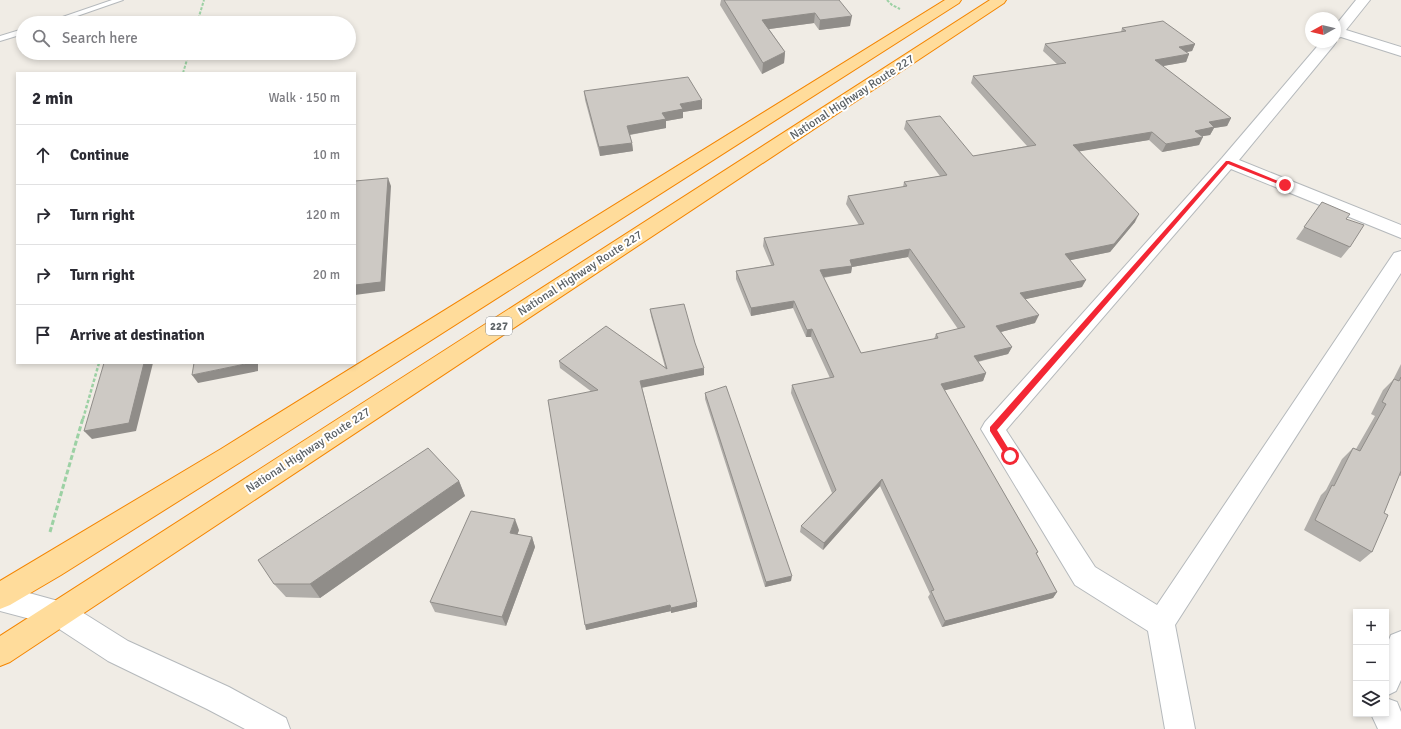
<!DOCTYPE html>
<html lang="en">
<head>
<meta charset="utf-8">
<style>
  :root { --surface:#fff; --page:#f7f7f7; --text:#2b2b33; --muted:#7c7c81; --line:#e1e1e2 }
  body { margin:0; font-family:Signika,sans-serif; background:var(--page); color:var(--text) }
  .controls { position:absolute; right:12px; bottom:12px; display:grid; overflow:hidden; border-radius:0px; box-shadow:0 2px 6px #0003 }
  .controls button { width:36px; height:36px; display:grid; place-items:center; padding:0; border:0; border-bottom:1px solid var(--line); background:var(--surface); color:var(--text); font:20px sans-serif }
  .compass { position:absolute; left:1305px; top:12px; width:36px; height:36px; border-radius:50%; background:var(--surface); box-shadow:0 2px 6px #0003; rotate:262deg }
  .stop { position:absolute; width:12px; height:12px; margin:-9px; border:3px solid #f32734; border-radius:50%; background:#fff }
  .stop.end { background:#f32734; border-color:#fff; box-shadow:0 1px 4px #0008 }
  .list { margin:0; padding:0; list-style:none }
  h2 { display:flex; justify-content:space-between; align-items:center; height:52px; margin:0; padding:0 16px; font-size:17px }
  h2 small { font-size:13px; font-weight:400; color:var(--muted) }
  .list li { display:grid; grid-template-columns:26px 1fr auto; gap:12px; align-items:center; box-sizing:border-box; height:60px; padding:0 16px; border-top:1px solid var(--line) }
  .list b { display:block; font-size:15px; white-space:nowrap }
  .list em { font-size:13px; font-style:normal; color:var(--muted) }
  .icon { flex:none; width:22px; height:22px; fill:none; stroke:currentColor; stroke-width:2; stroke-linecap:round; stroke-linejoin:round }
  .map { position:relative; flex:none; width:1401px; height:729px; overflow:hidden }
  .search { position:absolute; background:var(--surface); box-shadow:0 2px 6px #0003; left:16px; top:16px; width:340px; height:44px; display:flex; align-items:center; gap:10px; box-sizing:border-box; padding:0 14px; border-radius:22px; color:var(--muted); font-size:15px }
  .panel { position:absolute; background:var(--surface); box-shadow:0 2px 6px #0003; left:16px; top:72px; width:340px; height:292px; border-radius:0px }
  .map>svg:first-child { display:block }
</style>
</head>
<body>
<div class="map">
<svg width="1401" height="729" viewBox="0 0 1401 729">
  <rect width="100%" height="100%" fill="#f0ece5"/>
  <g fill="none" stroke-linecap="round" stroke-linejoin="round">
    <g stroke="#b5b9bc" stroke-width="2">
      <path id="service" d="M112,0H123L57,23H45Z
        M23,29V34L0,41V36Z"/>
    </g>
    <g stroke="#b5b9bc" stroke-width="2">
      <path id="minor" d="M1356,0H1370L1346,30L1401,47V56L1341,37L1335,39V26Z
        M1335,40L1336,42L1334,45L1239,160L1401,225V238L1231,169L1006,430L1095,567L1157,605L1394,253L1401,251V273L1175,625L1195,729H1165L1148,631L1075,585L981,429L985,422L1222,158L1321,42H1335Z
        M1401,631V680L1396,691L1386,696V647L1391,635Z
        M1386,698L1397,702L1401,712V729H1378L1371,714H1386Z"/>
    </g>
    <g stroke="#b5b9bc" stroke-width="2">
      <path id="tertiary" d="M0,585L69,604L128,641L229,687L286,718L290,729H245L207,709L108,661L53,625L0,611Z"/>
    </g>
    <g stroke="#f48500" stroke-width="2">
      <path id="trunk" d="M945,0H961L959,3L239,463L61,575L10,605L0,609V581L221,449Z
        M990,0H1006L1004,3L10,662L0,666V636Z"/>
    </g>
    <path stroke="#9cd1a4" stroke-width="2" stroke-dasharray="3 1.5" stroke-linecap="butt" d="M887,0L892,5L900,9
      M197,23L204,0
      M183,73L189,53"/>
    <path stroke="#9cd1a4" stroke-width="2.5" stroke-dasharray="3.5 2" stroke-linecap="butt" d="M83,419L99,363"/>
    <path stroke="#9cd1a4" stroke-width="3" stroke-dasharray="5 2.5" stroke-linecap="butt" d="M50,532L83,418"/>
    <use href="#service" fill="#fff" fill-rule="evenodd"/>
    <use href="#minor" fill="#fff" fill-rule="evenodd"/>
    <use href="#tertiary" fill="#fff" fill-rule="evenodd"/>
    <use href="#trunk" fill="#ffdc9b" fill-rule="evenodd"/>
  </g>
  <path fill="#b0ada9" fill-rule="evenodd" d="M721,0H839L850,26L819,30L814,23L769,29L785,52L784,63L762,74L720,5Z
    M1122,28L1195,44L1192,51L1186,52L1189,54L1186,62L1162,66L1231,118L1227,126L1214,128L1210,135L1202,136L1199,145L1162,152L1149,140L1079,151L1135,222L1110,252L1070,260L1082,287L1025,299L1035,323L1001,332L1012,347L1008,354L978,362L986,373L983,381L944,390L1038,552L1036,555L1057,592L1053,598L942,627L928,597L930,594L880,486L823,550L800,532L801,526L832,493L791,393L792,385L830,378L811,337H806L793,308L751,316L736,279V271L771,265L763,246L764,238L859,225L846,204L848,196L903,187L904,182L940,176L904,129L906,121L973,156L1027,146L971,83L973,76L1057,64L1043,51L1045,44L1121,32ZM908,257L958,329L936,334L934,339L861,353L823,278L851,273L852,267Z
    M584,91L702,109L683,112V118L666,121V128L630,135L632,143L633,151L600,156L585,100Z
    M1322,202L1346,219L1350,247L1341,258L1296,239Z
    M650,309L704,375L642,387L697,607L671,613V611L586,630L592,392L560,368L559,361L665,367L651,316Z
    M1401,364V476L1399,475L1384,513L1372,552L1360,562L1304,530L1321,495L1326,490L1342,459L1353,448L1356,449L1375,416L1371,414L1383,390L1393,380Z
    M705,393L791,581L765,587L705,399Z
    M459,481L465,496L320,598L286,597L274,584Z
    M519,530L517,535L532,537L535,547L506,626L435,612L430,602Z"/>
  <path fill="#908d89" d="M815,13L814,23L762,30V20Z
    M852,16L850,26L819,30L820,20Z
    M1195,44L1192,51L1176,54L1179,47Z
    M785,52L784,63L762,74L763,63Z
    M1189,54L1186,62L1152,68L1155,60Z
    M702,100V109L683,112V118L666,121V128L628,135L627,126L662,113L680,104Z
    M1231,118L1227,126L1214,128L1210,135L1191,138L1195,131L1209,122Z
    M1152,132L1149,140L1070,153L1073,145Z
    M1203,137L1199,145L1162,152L1166,144Z
    M632,143L633,151L600,156L599,147Z
    M388,178L391,186L385,291L355,295V285Z
    M1139,214L1135,222L1110,252L1062,262L1065,254Z
    M910,249L908,257L852,267L851,273L818,278L820,270L850,260Z
    M1086,280L1082,287L1017,301L1020,293Z
    M794,301L793,308L751,316V308Z
    M1039,315L1035,323L993,334L996,326Z
    M812,329L811,337H806L807,330Z
    M1012,347L1008,354L971,363L974,356Z
    M144,363H153L136,431L92,439L84,431Z
    M250,363H258V371L198,383L192,375Z
    M704,368V375L641,388L640,381Z
    M986,373L983,381L938,392L941,384Z
    M882,479L880,486L823,550L824,543Z
    M459,481L465,496L320,598L310,584Z
    M515,519L519,530L514,544L510,533Z
    M532,537L535,547L506,626L502,617Z
    M792,576L791,581L765,587L766,582Z
    M1057,592L1053,598L942,627L945,621Z
    M697,602V607L671,613V608Z
    M670,605L671,611L586,630L585,625Z"/>
  <path fill="#cdc9c4" stroke="#908d89" fill-rule="evenodd" d="M724,0H839L852,16L820,20L815,13L762,20L785,52L763,63Z
    M1163,21L1195,44L1179,47L1189,54L1155,60L1231,118L1209,122L1214,127L1195,131L1203,137L1166,144L1152,132L1073,145L1139,214L1114,244L1065,254L1086,280L1020,293L1039,315L996,326L1012,347L974,356L986,373L941,384L1038,552L1036,553L1057,592L945,621L931,591L934,590L882,479L824,543L801,526L836,490L792,385L834,377L812,329L807,330L794,301L751,308L736,271L774,265L764,238L864,224L848,196L907,186L904,182L947,175L906,121L940,116L973,156L1036,145L973,76L1066,63L1045,44L1126,31L1122,28ZM910,249L965,327L936,334L938,338L861,353L820,270L852,266L850,260Z
    M688,77L702,100L680,104L683,109L662,113L666,119L627,126L632,143L599,147L584,91Z
    M388,178L381,282L355,285V181Z
    M1322,202L1350,214L1346,219L1364,225L1350,247L1304,227Z
    M684,304L695,343L704,368L640,381L697,602L671,608L670,605L585,625L548,400L598,390L559,361L606,326L667,369L650,309Z
    M104,363H144L129,423L84,431Z
    M194,363H250L192,375Z
    M1401,377V471L1384,513L1388,515L1372,552L1315,520L1332,485L1334,486L1353,448L1360,451L1386,404L1382,402L1394,379L1399,381Z
    M726,386L792,576L766,582L705,393Z
    M428,448L459,481L310,584H274L258,560Z
    M471,511L515,519L510,533L532,537L502,617L430,602Z"/>
  <path fill="#f32734" d="M1226,161H1229L1288,185L1283,186L1228,164L997,430L1013,456L1012,458H1007L990,431V427Z"/>
  <g text-anchor="middle" stroke-width="4" stroke-linejoin="round" paint-order="stroke">
    <rect fill="#fff" stroke="#8d9194" stroke-width="1" x="486" y="317" width="26" height="18" rx="3"/>
    <g font-size="11" font-weight="bold" fill="#5c6266">
      <text x="499" y="330">227</text>
    </g>
    <g font-size="12" fill="#5c6266" stroke="#fff">
      <text transform="translate(852 97) rotate(-33)" y="4">National Highway Route 227</text>
      <text transform="translate(580 273) rotate(-33)" y="4">National Highway Route 227</text>
      <text transform="translate(308 450) rotate(-33)" y="4">National Highway Route 227</text>
    </g>
  </g>
</svg>
<div class="controls">
<button>+</button>
<button>−</button>
<button><svg class="icon" aria-label="layers" viewBox="0 0 24 24"><path d="M12 4l9 5-9 5-9-5zM3 14l9 5 9-5"/></svg></button>
</div>
<svg class="compass" viewBox="-18 -18 36 36"><path d="M0-13l5 13h-10z" fill="#e53935"/><path d="M0 13l5-13h-10z" fill="#7c7c81"/></svg>
<div class="stop" style="left:1010px;top:456px"></div>
<div class="stop end" style="left:1285px;top:185px"></div>
<div class="search"><svg class="icon" aria-label="search" viewBox="0 0 24 24"><circle cx="10" cy="10" r="6"/><path d="M15 15l6 6"/></svg>Search here</div>
<section class="panel">
<h2>2 min<small>Walk · 150 m</small></h2>
<ul class="list">
<li><svg class="icon" aria-label="ahead" viewBox="0 0 24 24"><path d="M12 20V5M6 11l6-6 6 6"/></svg><div><b>Continue</b></div><em>10 m</em></li>
<li><svg class="icon" aria-label="right" viewBox="0 0 24 24"><path d="M7 20v-9h11M14 6l5 5-5 5"/></svg><div><b>Turn right</b></div><em>120 m</em></li>
<li><svg class="icon" aria-label="right" viewBox="0 0 24 24"><path d="M7 20v-9h11M14 6l5 5-5 5"/></svg><div><b>Turn right</b></div><em>20 m</em></li>
<li><svg class="icon" aria-label="arrive" viewBox="0 0 24 24"><path d="M6 21V4h12l-3 4 3 4H6"/></svg><div><b>Arrive at destination</b></div></li>
</ul>
</section>
</div>
</body>
</html>
